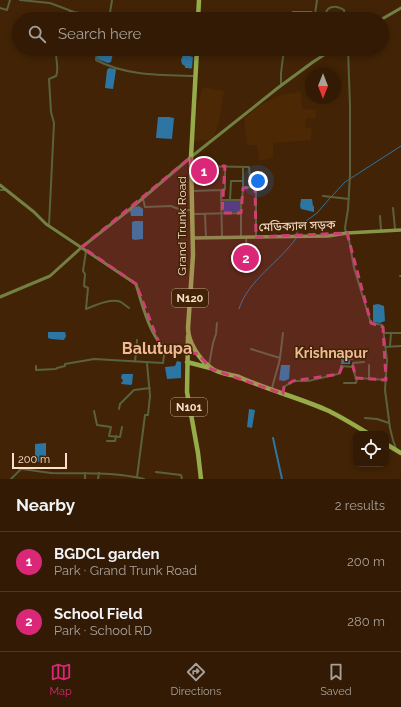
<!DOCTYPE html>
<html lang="en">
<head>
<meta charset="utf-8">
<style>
  :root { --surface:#321a04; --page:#3d2713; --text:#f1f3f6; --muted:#a8a19a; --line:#4d3826; --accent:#db2777 }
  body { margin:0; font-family:Raleway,"Noto Sans Bengali",sans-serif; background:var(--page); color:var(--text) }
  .controls { position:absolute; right:12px; bottom:12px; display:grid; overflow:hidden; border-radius:8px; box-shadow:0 2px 6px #0003 }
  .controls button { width:36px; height:36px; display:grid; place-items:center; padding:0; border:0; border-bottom:1px solid var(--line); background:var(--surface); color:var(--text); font:20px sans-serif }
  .compass { position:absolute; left:305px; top:68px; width:36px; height:36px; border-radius:50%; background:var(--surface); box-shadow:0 2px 6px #0003; rotate:180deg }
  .scale { position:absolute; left:12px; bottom:10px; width:55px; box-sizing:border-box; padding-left:4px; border:2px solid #fae0cc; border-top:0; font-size:11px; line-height:14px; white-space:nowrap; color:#fae0cc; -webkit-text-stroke:3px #422305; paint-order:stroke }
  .you { position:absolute; left:258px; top:181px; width:14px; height:14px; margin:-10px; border:3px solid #fff; border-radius:50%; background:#1a73e8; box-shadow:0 0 0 6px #1a73e833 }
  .badge { display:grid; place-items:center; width:26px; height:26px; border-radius:50%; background:var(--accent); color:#fff; font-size:13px; font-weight:700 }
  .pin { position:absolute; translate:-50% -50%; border:2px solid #fff; box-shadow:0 1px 4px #0006 }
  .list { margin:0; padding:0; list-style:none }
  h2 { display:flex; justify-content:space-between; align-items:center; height:52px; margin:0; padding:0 16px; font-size:17px }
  h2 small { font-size:13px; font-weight:400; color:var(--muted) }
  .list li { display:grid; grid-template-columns:26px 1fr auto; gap:12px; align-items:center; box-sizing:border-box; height:60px; padding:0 16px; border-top:1px solid var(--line) }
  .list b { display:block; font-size:15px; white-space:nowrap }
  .list p { margin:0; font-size:13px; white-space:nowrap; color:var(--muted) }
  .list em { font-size:13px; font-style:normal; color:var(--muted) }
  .icon { flex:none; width:22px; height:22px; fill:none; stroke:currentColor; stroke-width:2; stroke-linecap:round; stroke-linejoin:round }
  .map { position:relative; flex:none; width:401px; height:479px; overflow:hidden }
  .search { position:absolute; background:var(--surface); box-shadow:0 2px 6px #0003; left:12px; right:12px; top:12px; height:44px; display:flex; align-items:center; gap:10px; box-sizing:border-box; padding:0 14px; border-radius:22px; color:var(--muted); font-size:15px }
  .sheet { height:172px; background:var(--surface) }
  nav { display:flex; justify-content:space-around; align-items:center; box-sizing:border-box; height:56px; border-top:1px solid var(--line); background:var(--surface); font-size:11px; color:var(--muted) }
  nav a { display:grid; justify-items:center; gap:2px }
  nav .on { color:var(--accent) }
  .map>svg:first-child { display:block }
</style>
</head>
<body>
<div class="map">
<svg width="401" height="479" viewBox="0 0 401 479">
  <rect width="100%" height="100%" fill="#422305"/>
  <path fill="#4c2804" d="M203,87L224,91L218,126L214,136L208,140L194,141L197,105Z
    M301,92L302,109L316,110L315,119L306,118L305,127L312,128L311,140L273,143V158L259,161L257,145H247L244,119L258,106L281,95Z"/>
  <path fill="#583c82" d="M223,201H240V212H223Z
    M241,249L251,250L252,267H242Z"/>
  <path fill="#2d76a3" d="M292,11H312L313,13V19H291Z
    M98,49H114L111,62L108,63L97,59Z
    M187,52L189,53L190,56L193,57L192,68L190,69L189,68H185V66L182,64L181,60L184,53Z
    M109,68L115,69L116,70L113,89L105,88L107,70Z
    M158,117H169L174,118L172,139L156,138Z
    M301,199H312L313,206H314V212L301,209L300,206Z
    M139,206L143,209V216H131L130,210L135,207Z
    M135,221H143V239L135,240L132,239V222Z
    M378,304L384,306L385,321L380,323L373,322V305Z
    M48,332H65L66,336L64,340L51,339L48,338Z
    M342,350H351L350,364H341Z
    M177,361L181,362V378L167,379L165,367L175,366Z
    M281,365H290L289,379L284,381L279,380Z
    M122,374H133L132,384L131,385L121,384L123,380L121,378Z
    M249,409L255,410L252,428L247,427Z
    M46,443V461L35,462V444Z"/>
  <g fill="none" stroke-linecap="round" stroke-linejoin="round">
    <path stroke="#2d76a3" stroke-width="1" d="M332,196L345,182L401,146
      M297,234L298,227L317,213L330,198
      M239,309C247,281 281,261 297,237"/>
    <path stroke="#2d76a3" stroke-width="2" d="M273,438L282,479"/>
    <path stroke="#59623d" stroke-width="2" d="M20,0L50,3L74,12L90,15L99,19
      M317,0L315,14L325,18
      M0,8L7,10L10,0
      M325,18C325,6 335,4 344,10L345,19
      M67,19L70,11
      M109,19L112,0
      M97,49L96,60C126,76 162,75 195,76
      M135,49H146
      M190,49L196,50
      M281,86V73L284,49
      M193,166L249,167L251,187L243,188L242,199L241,200
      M251,187L256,188V236
      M243,188V167
      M0,190H6
      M221,190L225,189V166
      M192,191L221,190L222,237
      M323,196L349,199
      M143,199L145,207L171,206L181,210H191
      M221,200H241V236
      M230,200L231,181H243
      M393,208L395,229
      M192,214L241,213
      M205,214L206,238
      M380,216L381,230
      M49,225L54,123L51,112L49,79L56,76C60,67 54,58 57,49
      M346,233L345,228L348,209L350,175V106L348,49
      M348,234L354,268L370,320L372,323L382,325L383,328L387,360L385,390L390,428L393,440L396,449
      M246,238L247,248
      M86,251L83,271L85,274L84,286L88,288L86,309C96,305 111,298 121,302C124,304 126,306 129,308
      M400,276H401
      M384,333H391L390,346
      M391,333H401
      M385,347L401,346
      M251,349L280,358C278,369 274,378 272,389
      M280,358L283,333
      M135,362L137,340
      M209,365L213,343L216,334L217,323
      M369,365V378
      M36,366V370L56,369L57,368L65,366V364L94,359L163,363L165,347
      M353,367V363L364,362
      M344,383H356L357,378
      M283,393L284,387L293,381H308L338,374L340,373L341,366L353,367L355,376L357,378L386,380
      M119,409L120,404L134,390L150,388
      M94,411L97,425L111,427L109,436L120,437L122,427
      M365,418L377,419L389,423
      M107,441H115L116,436
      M156,472L181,475L182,479
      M137,477L145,415H148L150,396L147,363
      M11,479L21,469C31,470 42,472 52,473C83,474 113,471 144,479
      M85,479V473
      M98,479L99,473"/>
    <path stroke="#728044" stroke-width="3" d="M382,19L401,8
      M0,185L34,212L46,224L136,284C141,301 151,340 166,348C173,352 180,352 187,353
      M0,297L50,276L82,247L129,210L191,157L279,87L313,62L333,49"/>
    <path stroke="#859647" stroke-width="3.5" d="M193,238L328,236L347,233L401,230"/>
    <path stroke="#96ab4a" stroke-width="4.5" d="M198,19L199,0
      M197,49L191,157L193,255L188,328C188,342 199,359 210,367C217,374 230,374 239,377C268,390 300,398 329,411C343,418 356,426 369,434
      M188,336L187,392L198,453L201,479
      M187,362L210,368
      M386,444L401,453"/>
  </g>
  <path fill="#cd4072" fill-opacity="0.2" stroke="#cd4072" stroke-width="3" stroke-dasharray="8 5" stroke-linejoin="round" d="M191,157L192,166H225L222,213H241L243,188L255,187L256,237L347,233L371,323L383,327L386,380L356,378L349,351L339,374L293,381L284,387L283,394L211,369L198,354L166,348L159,343L136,284L82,247Z"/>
  <g text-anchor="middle" stroke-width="3" stroke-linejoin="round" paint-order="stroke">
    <g fill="#422305" stroke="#c3a790" stroke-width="1">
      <rect x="172" y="289" width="36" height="18" rx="3"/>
      <rect x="171" y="398" width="36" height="18" rx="3"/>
    </g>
    <g font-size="11" font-weight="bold" fill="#fae0cc">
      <text x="190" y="302">N120</text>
      <text x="189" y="411">N101</text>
    </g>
    <g font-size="12" fill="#fae0cc" stroke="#422305">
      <text transform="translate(182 226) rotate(-90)" y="4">Grand Trunk Road</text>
      <text transform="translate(297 226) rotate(-2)" y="4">মেডিক্যাল সড়ক</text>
    </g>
    <g font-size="14" font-weight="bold" fill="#eebb94" stroke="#422305">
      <text x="331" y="358">Krishnapur</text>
    </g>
    <g font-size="16" font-weight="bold" fill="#eebb94" stroke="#422305">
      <text x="157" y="354">Balutupa</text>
    </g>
  </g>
</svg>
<div class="controls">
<button><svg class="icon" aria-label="locate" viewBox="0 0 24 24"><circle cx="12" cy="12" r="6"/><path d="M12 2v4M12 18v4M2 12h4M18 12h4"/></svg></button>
</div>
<svg class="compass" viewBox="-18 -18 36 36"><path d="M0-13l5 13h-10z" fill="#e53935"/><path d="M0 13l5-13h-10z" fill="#a8a19a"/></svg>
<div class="scale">200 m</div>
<div class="you"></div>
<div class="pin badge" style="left:204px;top:171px">1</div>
<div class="pin badge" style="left:246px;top:258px">2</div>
<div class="search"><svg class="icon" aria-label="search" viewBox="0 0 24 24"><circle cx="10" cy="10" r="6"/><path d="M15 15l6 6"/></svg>Search here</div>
</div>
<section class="sheet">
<h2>Nearby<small>2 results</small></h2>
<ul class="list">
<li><span class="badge">1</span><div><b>BGDCL garden</b><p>Park · Grand Trunk Road</p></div><em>200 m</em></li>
<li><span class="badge">2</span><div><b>School Field</b><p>Park · School RD</p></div><em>280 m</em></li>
</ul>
</section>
<nav>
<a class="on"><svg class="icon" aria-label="map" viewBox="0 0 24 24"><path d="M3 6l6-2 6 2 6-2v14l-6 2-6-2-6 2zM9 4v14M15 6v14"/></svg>Map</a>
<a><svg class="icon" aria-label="directions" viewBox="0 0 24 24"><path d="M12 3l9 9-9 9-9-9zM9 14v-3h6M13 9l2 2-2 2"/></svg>Directions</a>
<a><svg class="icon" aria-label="saved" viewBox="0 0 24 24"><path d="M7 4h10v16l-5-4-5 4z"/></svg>Saved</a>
</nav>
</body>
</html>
